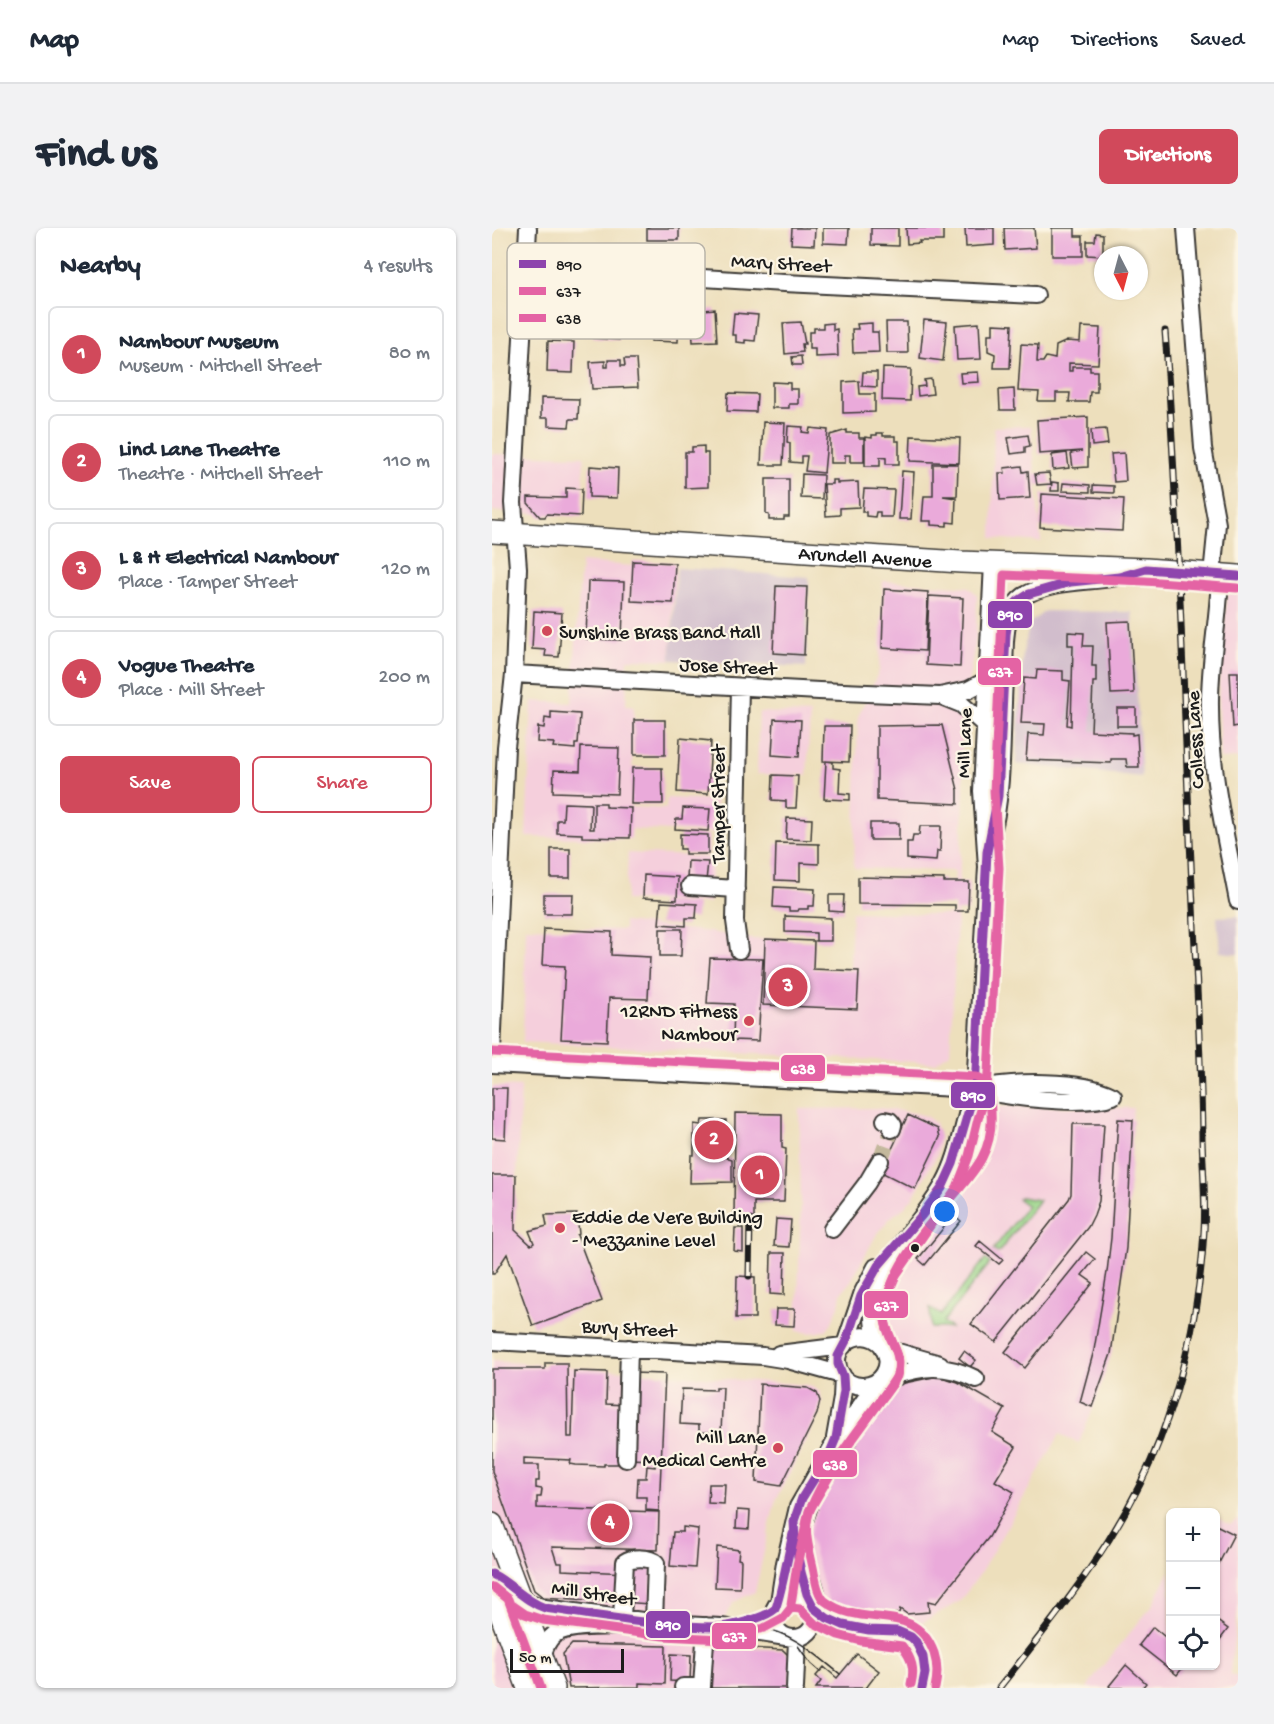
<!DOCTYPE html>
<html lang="en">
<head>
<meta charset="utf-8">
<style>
  :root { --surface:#fff; --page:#f2f2f3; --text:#1f2937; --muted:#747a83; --line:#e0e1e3; --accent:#d1495b }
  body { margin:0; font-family:"Gochi Hand",sans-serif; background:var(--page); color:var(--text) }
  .controls { position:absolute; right:18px; bottom:18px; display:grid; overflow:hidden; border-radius:9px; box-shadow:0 2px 4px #0004 }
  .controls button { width:54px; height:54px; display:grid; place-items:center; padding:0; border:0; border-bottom:2px solid var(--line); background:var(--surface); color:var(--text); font:30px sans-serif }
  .compass { position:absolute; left:602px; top:18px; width:54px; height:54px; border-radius:50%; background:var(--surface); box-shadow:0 2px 4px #0004; rotate:174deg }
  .scale { position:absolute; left:18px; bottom:15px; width:114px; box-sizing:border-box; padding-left:6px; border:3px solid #1c1c1c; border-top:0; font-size:16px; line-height:21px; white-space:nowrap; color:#1c1c1c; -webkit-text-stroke:4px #fcf5e5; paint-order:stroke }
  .you { position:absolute; left:453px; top:984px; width:21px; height:21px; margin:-15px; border:4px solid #fff; border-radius:50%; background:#1a73e8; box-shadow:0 0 0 9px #1a73e833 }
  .badge { display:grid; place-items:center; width:39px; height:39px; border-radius:50%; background:var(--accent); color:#fff; font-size:20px; font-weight:700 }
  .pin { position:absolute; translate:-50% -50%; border:3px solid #fff; box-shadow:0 2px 6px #0006 }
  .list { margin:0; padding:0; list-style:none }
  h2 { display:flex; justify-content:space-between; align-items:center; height:78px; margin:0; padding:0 24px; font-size:26px }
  h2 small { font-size:20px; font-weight:400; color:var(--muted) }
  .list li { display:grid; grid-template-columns:39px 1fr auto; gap:18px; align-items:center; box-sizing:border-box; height:96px; margin:0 12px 12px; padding:0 12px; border:2px solid var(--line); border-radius:9px }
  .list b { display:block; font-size:22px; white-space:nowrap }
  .list p { margin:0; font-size:20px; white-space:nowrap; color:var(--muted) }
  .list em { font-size:20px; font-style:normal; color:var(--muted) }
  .actions { display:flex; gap:12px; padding:18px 24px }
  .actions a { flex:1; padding:14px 0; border:2px solid var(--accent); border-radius:9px; text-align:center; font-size:21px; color:var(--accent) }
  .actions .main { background:var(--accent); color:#fff }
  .icon { flex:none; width:33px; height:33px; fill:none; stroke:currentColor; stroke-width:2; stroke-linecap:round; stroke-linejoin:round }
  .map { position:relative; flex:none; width:746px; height:1460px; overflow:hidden; border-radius:9px }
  header { display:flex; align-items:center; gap:36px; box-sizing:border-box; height:84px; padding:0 30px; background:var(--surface); border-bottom:2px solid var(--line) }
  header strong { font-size:28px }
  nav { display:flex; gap:33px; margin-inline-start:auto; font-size:21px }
  .intro { display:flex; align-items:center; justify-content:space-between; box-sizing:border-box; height:144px; padding:0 36px }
  h1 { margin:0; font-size:42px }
  .button { padding:15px 27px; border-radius:9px; background:var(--accent); color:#fff; font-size:21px; font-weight:700 }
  main { display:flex; gap:36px; padding:0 36px }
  aside { flex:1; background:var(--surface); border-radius:9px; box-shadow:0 2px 4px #0004 }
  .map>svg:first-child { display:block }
</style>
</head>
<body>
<header>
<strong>Map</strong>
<nav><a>Map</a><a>Directions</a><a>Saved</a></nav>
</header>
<div class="intro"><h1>Find us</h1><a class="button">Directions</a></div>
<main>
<aside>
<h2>Nearby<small>4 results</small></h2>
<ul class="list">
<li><span class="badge">1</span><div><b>Nambour Museum</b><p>Museum · Mitchell Street</p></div><em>80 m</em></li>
<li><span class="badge">2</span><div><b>Lind Lane Theatre</b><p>Theatre · Mitchell Street</p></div><em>110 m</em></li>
<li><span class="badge">3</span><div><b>L &amp; H Electrical Nambour</b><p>Place · Tamper Street</p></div><em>120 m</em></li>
<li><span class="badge">4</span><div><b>Vogue Theatre</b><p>Place · Mill Street</p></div><em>200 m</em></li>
</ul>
<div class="actions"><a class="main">Save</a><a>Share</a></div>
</aside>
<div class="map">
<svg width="746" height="1460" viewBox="0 0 746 1460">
  <rect width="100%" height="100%" fill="#fcf5e5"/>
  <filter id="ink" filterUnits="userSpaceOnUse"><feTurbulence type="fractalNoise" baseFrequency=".0167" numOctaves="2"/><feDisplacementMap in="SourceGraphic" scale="12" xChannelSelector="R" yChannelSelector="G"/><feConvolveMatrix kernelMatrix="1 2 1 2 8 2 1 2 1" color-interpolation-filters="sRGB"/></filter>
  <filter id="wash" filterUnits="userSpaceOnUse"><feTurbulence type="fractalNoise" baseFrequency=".008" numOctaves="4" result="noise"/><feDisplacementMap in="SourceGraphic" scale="24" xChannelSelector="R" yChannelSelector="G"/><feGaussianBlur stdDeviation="1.35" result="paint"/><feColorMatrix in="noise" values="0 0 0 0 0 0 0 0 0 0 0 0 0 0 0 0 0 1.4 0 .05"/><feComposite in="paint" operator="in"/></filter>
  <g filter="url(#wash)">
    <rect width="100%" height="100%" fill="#eddfbc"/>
    <path fill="#f5cfdc" d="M539,198L549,314L500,310L502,199Z
      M0,226L92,228L90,289L0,283Z
      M141,333L183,335L178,432L136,431L134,477L142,478L139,579L174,581L175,570L224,572L222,605L140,601L139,611L34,609L40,473L80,475L89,334L141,338Z
      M391,353L477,359L485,367L484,410L469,495L472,560L458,825L443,835L31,814L34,699L132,702V694L218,704L259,711L322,713V741L358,743L360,684L462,687L463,643L362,640L366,489L387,443Z
      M736,360H746V530L728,531L726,481L728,435Z
      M267,484L318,486L315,547L265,546Z
      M136,625L220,629L217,675L134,672Z
      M0,858L29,859L25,949L0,948Z
      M517,878L641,880L634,1020L619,1126L605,1171L587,1215L568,1206L488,1346L468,1373L422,1399L411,1396L374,1399L337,1382L328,1372L311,1329L310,1310L313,1289L384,1164L407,1146L410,1122L404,1118L394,1104L390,1085L393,1059L398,1047L410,1029L491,932L495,921L498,897L501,883L508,879Z
      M388,880L423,885L434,888L443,895L448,909L445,927L422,968L413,979L398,990L383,1009L359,1053L349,1065L347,1078L339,1096L334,1102L327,1104L317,1105L305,1103L309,976L307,881Z
      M0,1133L317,1157L327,1163L330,1173L327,1186L283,1274L263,1364L242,1374L216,1418L214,1460H0Z
      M724,1289L738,1297L746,1291V1381L738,1446L746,1449V1460H595L609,1440L660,1378L678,1343V1438H724Z"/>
    <path fill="#d1bdcc" d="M185,340L317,349L314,439L178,432Z
      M553,383L640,384L650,549L524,536L531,424L538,395Z
      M746,688V726L728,724L725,689Z"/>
    <path fill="#98d488" stroke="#5a7852" stroke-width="1.5" d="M528,969L547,972L506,1025L501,1022L535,978L526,971Z
      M493,1031L498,1035L451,1094L459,1100H439L438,1080L449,1087Z"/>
    <g id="blocks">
      <path fill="#eaaada" d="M155,0H187V12H155Z
        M300,0H323L322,17L299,16Z
        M331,0H357L356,16L331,15Z
        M379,0H406V18L379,17Z
        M414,0H451V13H427L428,15L415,16Z
        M473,0H502V17L474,19Z
        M512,0H542L544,20L513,22Z
        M560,0H583V8H591V28H560Z
        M604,5L611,6V28L595,27V13H603Z
        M103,70L130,72L127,112L101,110Z
        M160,72L187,73L186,114L159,113Z
        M223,81L225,113L201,114L199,83Z
        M242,85L266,87L263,113L253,112V115L244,114V107H240Z
        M432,92L455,94L451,133L428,130Z
        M309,94L313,116H310L311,124L293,126L291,95Z
        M394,94H415L416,125H395Z
        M341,95V102L345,101L346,128L323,129V121H317V104H322V100H331V96Z
        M380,95V104H386L387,124L361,125L360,101H366L365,96Z
        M487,95L489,131L465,132L463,97Z
        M501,96L520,97L518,140H502L503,126L496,123V106H501Z
        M589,99L608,100L606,136L577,135V143H580V139H598V143H605V164H598L597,174H577L578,165H564V173H546L547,164L526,163L529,116L546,117L545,134H551L554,129L563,131L564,118L575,113L588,114Z
        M56,113L82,114L81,145L55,144Z
        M309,128L310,137H301L300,129Z
        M132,131H144L146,159L100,161L98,134L113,133V139H116V132H129V138H133Z
        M391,140L419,141L418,173L390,172Z
        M371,144H385V159L370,158Z
        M486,144L487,154L469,155L468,145Z
        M439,151L441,166L426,168L425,159L433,158L432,152Z
        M367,153L368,166H383V184L351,185V154Z
        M280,154L298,155V161H306V176H297V180H280Z
        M522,161L523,182H508L507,162Z
        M236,165L265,166L264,184L235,183Z
        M49,170L87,171L86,191H78L77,199L56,198V190H49Z
        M596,189V239L581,240L579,225L590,223L547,226L545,192Z
        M271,194L293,195L291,237H269Z
        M296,198L311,199L310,204L317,205L318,200L336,202L332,245L313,243L315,228H310V235L298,234V215L295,214Z
        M614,201L616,216L600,218L599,202Z
        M355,202V205H367V210H372V234H358V227H353V235H338V207Z
        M385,205H391V208H403V213H407V236H394V230L388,229V238H373V209L380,210V207H385Z
        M536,207L538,218L533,219V224L519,226L516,210Z
        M419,208L468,210L467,235L418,233Z
        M212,218V225H216V259L193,260V224H200V219Z
        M575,225L577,240L561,242L560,227Z
        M632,225L634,253L622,254L619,226Z
        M441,236H466L465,268H451L464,270L463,295L455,294V298L439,297V293H430L432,268H441Z
        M98,238L126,240L125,270L97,269Z
        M530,238L531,244L536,243L538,270L508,272L507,245H513L512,240Z
        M410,243L422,244L419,291H407Z
        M557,245L559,256L545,257L543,246Z
        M310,246L331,247L330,271L309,270Z
        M274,251H297V289H292V292H277V287L274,286Z
        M340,252H345V255L366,254L367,279L348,280V287L334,288L332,256H340Z
        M560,254L567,255V263H559Z
        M571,255L598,257V264L570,263Z
        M601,257L622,258V265L601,264Z
        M74,260L90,261L89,288L55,286L53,289H48L36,275V269L74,270Z
        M372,261L402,262L400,289H388V284H384L383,289L374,288V284H370Z
        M550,266L632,271L630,303L548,299Z
        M141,333L183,335L181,375L139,373Z
        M96,353L132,354L130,412L94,411Z
        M284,358L315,359L312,427L281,425Z
        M392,361L436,364L433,423L390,420Z
        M437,368L471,370L468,439L434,437Z
        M42,383L70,385L67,429L53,428L54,422L40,421Z
        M638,393L642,465L619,466L615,394Z
        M576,404L592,405L591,418H601L600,438H604V454H601L599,503L640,505V507L645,506L647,539H635L634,531H619V535L534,532L536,506L552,507L553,496L529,495L532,450L544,451L545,442L571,443V452L578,453L575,497L579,498L581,417H576Z
        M738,444H746V498L741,499Z
        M625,480H644V498H625Z
        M59,484L88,486L86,516H83V521L61,519L62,515L45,514L46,499L52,500L53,490L59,491Z
        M282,491L309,492L307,529L280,527Z
        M142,492H173V527H142Z
        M450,497L466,562V576L385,572V498Z
        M332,498H358L357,534L331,533Z
        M188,510L219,513L216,566L185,564Z
        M89,519L127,520L125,566L61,564L62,542L88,543Z
        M334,533L341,534V540L348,541L347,565L358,566V572L332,571Z
        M140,540H170L171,576H139Z
        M281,547L306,548L304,580H294V573L280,572Z
        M72,575L99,576L98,601H102V575H114V579L139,580L138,610L90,609V606L65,605V592H71Z
        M191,580L218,581L216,603L183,601L184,591H190Z
        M295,590L320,591L319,612L294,611Z
        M378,595H407V612H378Z
        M428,598H449L448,623H445L444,633L415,631V614H420L421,607H427Z
        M188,606L216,607V626H193V621H188Z
        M284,615L327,616V636L308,635V653L283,652Z
        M59,621H78V650H59Z
        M196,633L216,634L214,653L195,651Z
        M152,647L186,649L185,672L151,670Z
        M366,649L452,651V654H477L476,683H463V677L366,676Z
        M282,659L323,661L322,678H316V681H307L306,683H297V680L281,679Z
        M52,666H81L80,686H52Z
        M337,667H352L351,684L337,683Z
        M169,674L205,676L204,690H194V698L167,696Z
        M293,688L339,690V713H324V705L293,704Z
        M52,701L120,704L119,727L158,729L156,771L117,770L115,813L69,811L73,738L50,737Z
        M168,701H190L189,728H168Z
        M273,711L322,713L321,741L367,743L365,781L271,777Z
        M218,730L271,731L266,813L241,812L242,776L215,775Z
        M0,860H15L13,911L0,910Z
        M243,885L290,886V920L294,921L292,974H262V992L242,991Z
        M416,887L446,901L448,909L423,961L389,944Z
        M626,891L641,892L634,1020L619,1126L600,1179L588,1174L602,1122L615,1044L619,1010Z
        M210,892H234L233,929L240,931V954L198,955L199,927H202V896L209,897Z
        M581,896H612L607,973L602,987L596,999L504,1114L479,1096L577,971L579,966Z
        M0,947H24L23,1002L39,1017L42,1015L37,1003L55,998L53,987L85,986L87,1006L85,1007L110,1073L41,1098L15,1026L2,1046H0Z
        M462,987L469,993L433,1037L426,1031Z
        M284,991L299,992L297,1019L282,1018Z
        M243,1000H251V1024L242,1023Z
        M488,1013L511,1032L507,1036L484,1018Z
        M594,1024L603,1031L590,1047L601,1055L533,1140L513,1124Z
        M279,1025H293L292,1067L278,1066Z
        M245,1048L263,1049V1090H244Z
        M284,1081H303L302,1098L283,1097Z
        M472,1123L484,1132L478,1139L467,1130Z
        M53,1135H75L76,1209H80L82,1143L115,1144L114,1176L134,1177L132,1236H112V1238L84,1237L78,1236L79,1232L32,1230V1237H47V1253H44V1260L50,1261L49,1269H45V1280L167,1284L166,1322L60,1319L65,1335H70V1342L135,1345V1337L160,1338L158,1376L51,1369L42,1362L0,1243V1141H53Z
        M140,1145L173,1146L167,1283L154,1282V1269H145L146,1250H154L155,1238L163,1239V1232L136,1231Z
        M446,1148L466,1154L513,1181L500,1204L524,1219L503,1253L522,1264L497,1309L444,1375L436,1373L437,1384L415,1386L408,1381L407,1385L360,1386L339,1383L317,1307L328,1274L383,1187L396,1162L413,1155Z
        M268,1156L316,1160L325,1165L328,1173L325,1186L289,1258L264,1254Z
        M224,1159H231L229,1205L207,1204V1197L188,1196L190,1161L224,1162Z
        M217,1256H233L232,1276L216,1275Z
        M245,1282L258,1283L257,1301L244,1300Z
        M724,1297L742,1306L724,1341Z
        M191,1299L206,1301L203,1340L178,1338L181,1304H191Z
        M225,1319L247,1322L246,1331L249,1332L248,1360L223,1359Z
        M724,1392L736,1401L724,1417Z
        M661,1399L678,1413V1437L692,1438L685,1447L647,1417Z
        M80,1416L174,1418L173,1456L147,1455V1459L77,1460L71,1426Z
        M217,1418L291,1422L300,1431L297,1460H215Z
        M179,1426L199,1427L198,1454L178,1453Z
        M365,1426L387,1443L374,1460H324L329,1453L324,1448L332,1439L345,1450Z
        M634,1437L654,1455L650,1460H619L617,1458Z"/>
    </g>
  </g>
  <g filter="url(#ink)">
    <use href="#blocks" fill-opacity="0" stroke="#3b3934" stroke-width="1.5"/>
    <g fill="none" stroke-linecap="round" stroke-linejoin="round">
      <path stroke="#c3b89c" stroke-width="16" stroke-dasharray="16 8" stroke-linecap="butt" d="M388,933L400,901"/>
      <g stroke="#3b3934" stroke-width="20">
        <path id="minor" d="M694,0L711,220L725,296L720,347
          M33,42L51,40L292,55L544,67
          M728,347C727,391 717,435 718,479C718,545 734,609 746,673
          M22,446L327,463L448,468L476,462L495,452
          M449,468L469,476L493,497
          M498,615C512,562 509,504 512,450C513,429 511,406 518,386C521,378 525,373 532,368C565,349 605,356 640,346
          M198,658L244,661
          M247,722L243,693L248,459
          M0,824L14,519L22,446L26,340L21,275L36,0
          M0,836L483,861C515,869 591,879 621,868C589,851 519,853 483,861
          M393,892L398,893L401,897L400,901
          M459,953C488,922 494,902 483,861
          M340,1001L375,955L388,933
          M0,1113L271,1128L296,1132L350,1147
          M354,1114L371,1064L384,1039
          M390,1117C367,1094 332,1121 350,1148C360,1162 383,1161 392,1146C403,1128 386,1116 382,1100C380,1088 381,1075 384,1063C396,1022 432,993 452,956C469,926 471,892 483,861L495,639L490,563L501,335
          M392,1120L448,1136
          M287,1126L351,1118
          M388,1151C426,1141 447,1132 484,1151
          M343,1210L350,1170L351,1149
          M134,1231L137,1120
          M303,1311L308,1341L319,1375
          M27,1367L38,1375L53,1380L173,1396L229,1399L294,1409
          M281 1389a21 21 0 1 1 42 0a21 21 0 1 1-42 0Z
          M287,1374L293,1335L306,1279L342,1216L386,1153
          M322,1381C340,1393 360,1401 383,1402C393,1403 406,1401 415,1406C433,1416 436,1443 430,1460
          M130,1389L133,1334C140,1329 158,1329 164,1335L162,1394
          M51,1426C53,1419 56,1411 63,1406C78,1396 118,1399 136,1398
          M191,1459H210L214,1398
          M303,1460L305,1411"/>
      </g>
      <g stroke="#3b3934" stroke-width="24">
        <g id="major">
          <path id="s1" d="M0,304L469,334L654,341L746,348"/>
          <path d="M0,1296L62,1460"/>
          <path d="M0,1363L36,1460"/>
        </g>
      </g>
      <use href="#minor" stroke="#fff" stroke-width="16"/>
      <use href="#major" stroke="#fff" stroke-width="21"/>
      <path stroke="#1c1c1c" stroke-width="1.5" d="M269,1400C300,1404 324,1427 348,1446
        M306,1418L319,1436L327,1443"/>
      <g stroke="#1c1c1c" stroke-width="7">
        <path id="rail" d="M257,1048L258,992
          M507,1460C569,1382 632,1305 668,1211C693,1145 708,1074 712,1003C714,973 711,942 710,911C709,819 703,727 699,635C691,458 686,280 673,103"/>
      </g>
      <use href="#rail" stroke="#fcf5e5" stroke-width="4.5" stroke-dasharray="14" stroke-linecap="butt"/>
      <g stroke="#fcf5e5" stroke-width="14">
        <path id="bus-1" d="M0,1346C19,1355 32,1373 53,1380C110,1388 168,1399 226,1399C239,1399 273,1390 283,1381C287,1377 298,1317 301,1306
          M430,1460L433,1445L431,1429L424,1414L419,1409L405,1403L377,1402L351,1397L335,1390L322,1380L315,1366L309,1344L303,1313L302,1293L310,1270L337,1227L344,1210L352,1163L351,1148L346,1136V1128L355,1111L369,1068L386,1038L430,987L450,960L461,936L483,861L495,624L506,568L514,406L517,388L521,378L526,373L537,366L579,354L627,349L654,341L746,348"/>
      </g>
      <g stroke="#fcf5e5" stroke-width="14">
        <path id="bus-2" d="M1,1359L16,1371L49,1460
          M299,1376L305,1337L317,1283L352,1223L402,1154C415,1127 399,1120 394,1097C390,1080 397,1062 404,1047L465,959L477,928L486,891L495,864L507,640L502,563L512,347L653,353L745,360
          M20,1377L33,1386L51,1392L171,1408L230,1411L272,1400L291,1390L299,1380L308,1381L322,1395L346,1407L369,1413L410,1418C420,1431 423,1441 419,1456"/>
      </g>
      <g stroke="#fcf5e5" stroke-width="14">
        <path id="bus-3" d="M1,824L484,849L493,854C497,864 499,875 499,885C502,929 476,949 451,980C431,1004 409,1030 398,1060C394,1072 390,1088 395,1100C401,1118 410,1128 405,1148C377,1192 338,1232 318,1282C311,1300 316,1317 320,1335C323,1346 324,1366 333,1373C372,1403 422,1371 442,1425C446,1437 446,1447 443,1460"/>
      </g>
      <use href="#bus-1" stroke="#8e44ad" stroke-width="9"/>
      <use href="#bus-2" stroke="#e463a4" stroke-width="9"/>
      <use href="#bus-3" stroke="#e463a4" stroke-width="9"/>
    </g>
  </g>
  <g fill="#d1495b" stroke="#fcf5e5" stroke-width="2">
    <circle cx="55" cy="403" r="6"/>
    <circle cx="257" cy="793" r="6"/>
    <circle cx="68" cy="1000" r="6"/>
    <circle cx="286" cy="1220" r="6"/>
  </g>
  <circle fill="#1c1c1c" stroke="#fcf5e5" stroke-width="2" cx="423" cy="1020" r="5"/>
  <g text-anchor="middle" stroke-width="4.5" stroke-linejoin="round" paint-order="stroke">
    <g font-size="20" fill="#1c1c1c" stroke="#fcf5e5">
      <text transform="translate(289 34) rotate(3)" y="7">Mary Street</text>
      <text dy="7" stroke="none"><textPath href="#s1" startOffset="374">Arundell Avenue</textPath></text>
      <text transform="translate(236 437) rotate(3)" y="7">Jose Street</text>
      <text transform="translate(702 512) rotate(-93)" y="7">Colless Lane</text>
      <text transform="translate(471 515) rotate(-88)" y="7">Mill Lane</text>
      <text transform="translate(225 576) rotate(-90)" y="7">Tamper Street</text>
      <text transform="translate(137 1099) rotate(3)" y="7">Bury Street</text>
      <text transform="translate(102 1364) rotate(8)" y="7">Mill Street</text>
    </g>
    <g font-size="20" fill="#1c1c1c" stroke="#fcf5e5" text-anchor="start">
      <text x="67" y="410">Sunshine Brass Band Hall</text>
      <text x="245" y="789" text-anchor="end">12RND Fitness<tspan x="245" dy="23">Nambour</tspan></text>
      <text x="80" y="995">Eddie de Vere Building<tspan x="80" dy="23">- Mezzanine Level</tspan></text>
      <text x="274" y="1215" text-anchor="end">Mill Lane<tspan x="274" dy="23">Medical Centre</tspan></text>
    </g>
  </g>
  <rect x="15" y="15" width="198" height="96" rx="9" fill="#fcf5e5" stroke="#b9b4a9" stroke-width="1.5"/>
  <rect x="27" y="32" width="27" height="8" fill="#8e44ad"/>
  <rect x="27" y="59" width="27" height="8" fill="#e463a4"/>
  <rect x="27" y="86" width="27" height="8" fill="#e463a4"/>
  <g font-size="16" fill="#1c1c1c">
    <text x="64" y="42">890</text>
    <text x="64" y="69">637</text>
    <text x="64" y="96">638</text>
  </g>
  <g stroke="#fcf5e5" stroke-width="2">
    <rect x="495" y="372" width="46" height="29" rx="6" fill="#8e44ad"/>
    <rect x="485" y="429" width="45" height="29" rx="6" fill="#e463a4"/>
    <rect x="288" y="826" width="46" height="28" rx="6" fill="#e463a4"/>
    <rect x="458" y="853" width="46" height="28" rx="6" fill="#8e44ad"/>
    <rect x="371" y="1062" width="46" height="29" rx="6" fill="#e463a4"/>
    <rect x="320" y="1221" width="46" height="29" rx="6" fill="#e463a4"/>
    <rect x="153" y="1382" width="46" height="29" rx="6" fill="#8e44ad"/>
    <rect x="219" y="1394" width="46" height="28" rx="6" fill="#e463a4"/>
  </g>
  <g font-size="16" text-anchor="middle" font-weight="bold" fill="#fff">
    <text x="518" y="392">890</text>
    <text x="508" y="449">637</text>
    <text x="311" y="846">638</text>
    <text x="481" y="873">890</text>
    <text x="394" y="1083">637</text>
    <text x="343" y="1242">638</text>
    <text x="176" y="1402">890</text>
    <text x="242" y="1414">637</text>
  </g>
</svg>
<div class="controls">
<button>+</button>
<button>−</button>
<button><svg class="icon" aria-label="locate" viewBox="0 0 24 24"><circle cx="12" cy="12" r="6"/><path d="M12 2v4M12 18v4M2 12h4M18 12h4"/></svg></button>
</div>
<svg class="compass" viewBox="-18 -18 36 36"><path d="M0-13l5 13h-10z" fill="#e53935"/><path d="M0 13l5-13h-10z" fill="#747a83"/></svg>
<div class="scale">50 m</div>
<div class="you"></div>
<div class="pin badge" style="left:268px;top:947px">1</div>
<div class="pin badge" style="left:222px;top:912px">2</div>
<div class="pin badge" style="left:296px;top:759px">3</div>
<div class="pin badge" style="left:118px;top:1295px">4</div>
</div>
</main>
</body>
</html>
